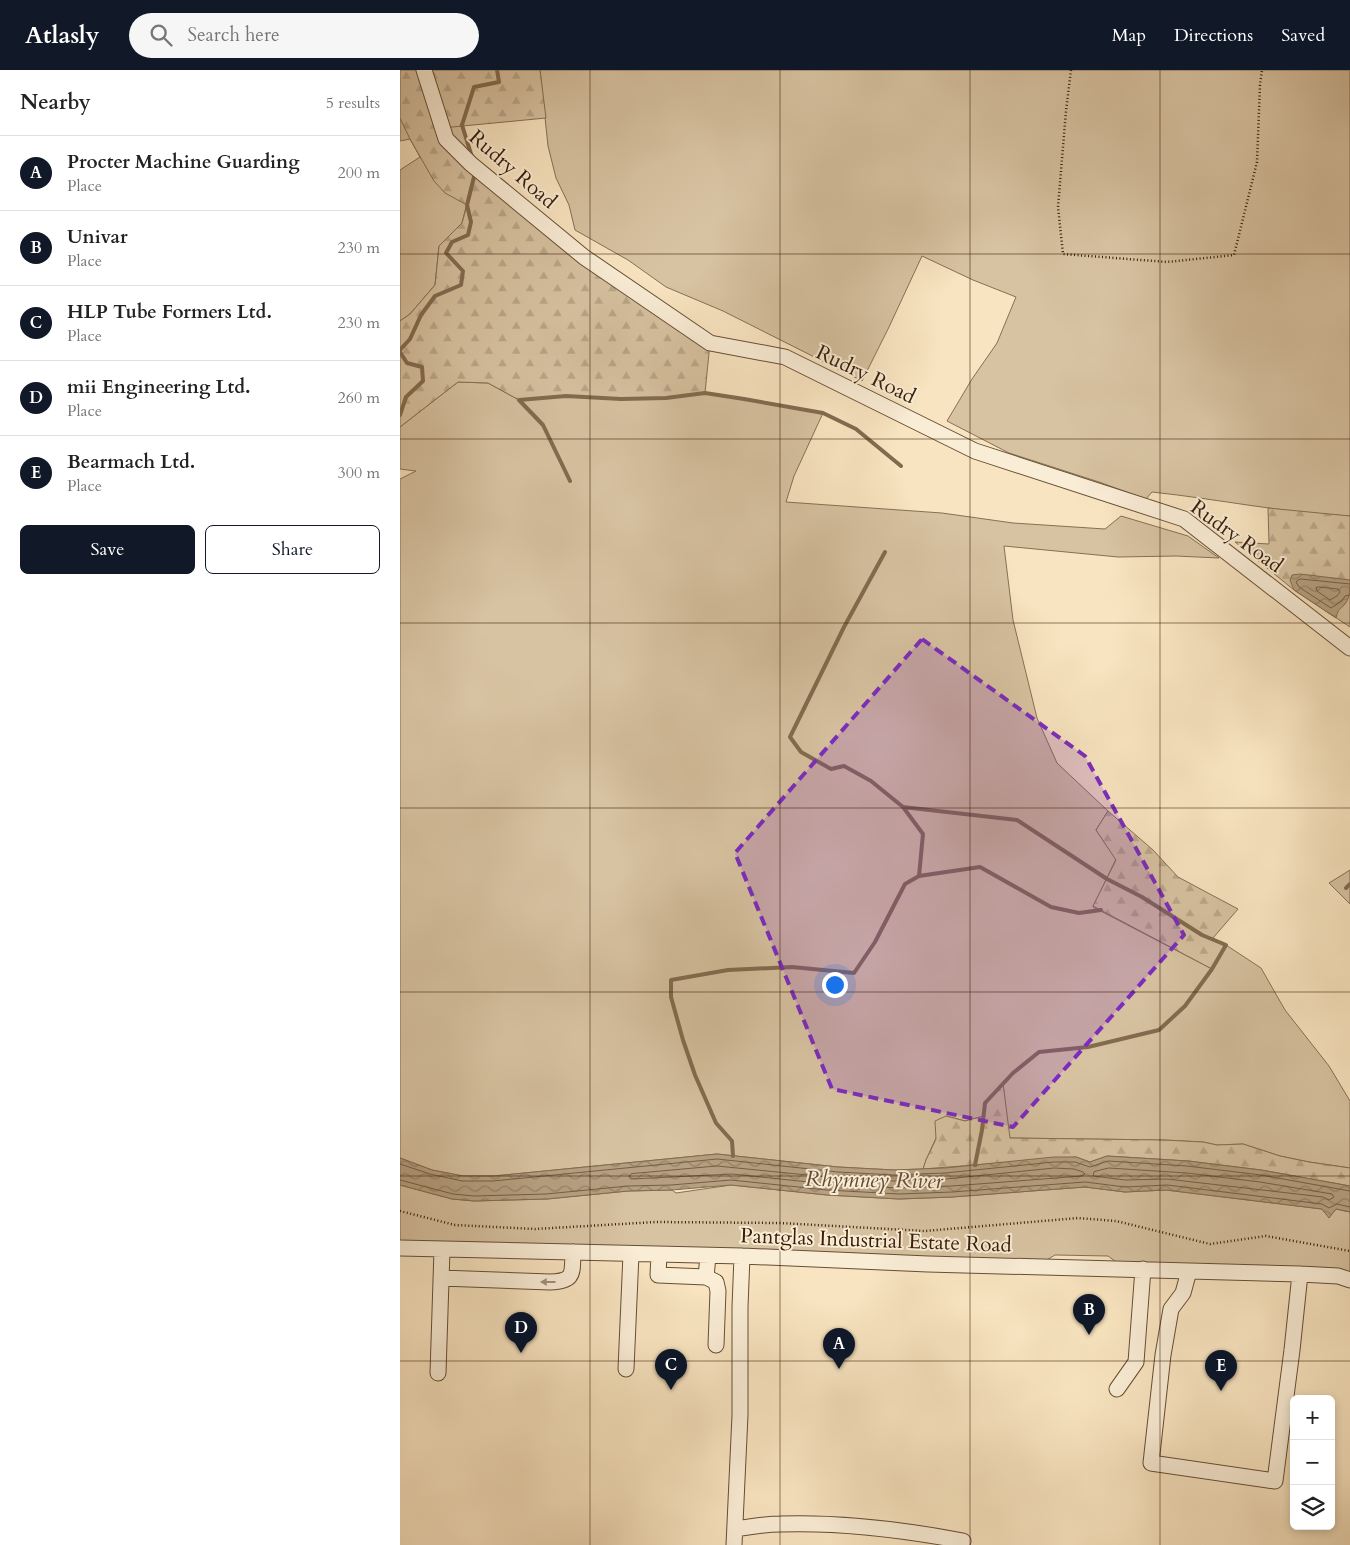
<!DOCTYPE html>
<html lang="en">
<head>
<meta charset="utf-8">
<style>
  :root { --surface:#fff; --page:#f6f6f6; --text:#222; --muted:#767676; --line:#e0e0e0; --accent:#111827 }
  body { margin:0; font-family:Cardo,serif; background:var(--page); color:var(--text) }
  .controls { position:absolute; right:15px; bottom:15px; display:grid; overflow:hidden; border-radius:8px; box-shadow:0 2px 8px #0003 }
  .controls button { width:45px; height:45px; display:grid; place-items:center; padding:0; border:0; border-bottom:1px solid var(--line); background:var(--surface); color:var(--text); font:25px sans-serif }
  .you { position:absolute; left:434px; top:914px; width:18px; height:18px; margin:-12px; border:4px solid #fff; border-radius:50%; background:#1a73e8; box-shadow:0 0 0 8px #1a73e833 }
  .badge { display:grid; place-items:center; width:32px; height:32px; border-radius:50%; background:var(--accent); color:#fff; font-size:16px; font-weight:700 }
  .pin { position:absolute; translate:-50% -41px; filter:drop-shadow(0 1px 2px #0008) }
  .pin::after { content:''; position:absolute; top:26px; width:18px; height:15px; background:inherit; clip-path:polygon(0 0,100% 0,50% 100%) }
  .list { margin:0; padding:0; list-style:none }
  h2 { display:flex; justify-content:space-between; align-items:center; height:65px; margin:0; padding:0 20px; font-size:21px }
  h2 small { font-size:16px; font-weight:400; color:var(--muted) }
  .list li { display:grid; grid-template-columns:32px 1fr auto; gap:15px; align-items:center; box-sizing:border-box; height:75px; padding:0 20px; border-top:1px solid var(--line) }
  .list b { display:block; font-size:19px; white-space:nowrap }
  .list p { margin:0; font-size:16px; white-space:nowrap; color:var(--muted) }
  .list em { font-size:16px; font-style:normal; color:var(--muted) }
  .actions { display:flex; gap:10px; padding:15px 20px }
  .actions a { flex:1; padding:11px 0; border:1px solid var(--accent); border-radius:8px; text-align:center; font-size:18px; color:var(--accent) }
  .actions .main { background:var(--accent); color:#fff }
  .icon { flex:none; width:28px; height:28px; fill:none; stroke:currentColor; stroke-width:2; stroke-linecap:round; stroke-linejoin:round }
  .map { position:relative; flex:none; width:950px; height:1475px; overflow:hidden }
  header { display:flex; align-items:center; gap:30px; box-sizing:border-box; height:70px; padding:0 25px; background:var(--accent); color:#fff }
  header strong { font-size:24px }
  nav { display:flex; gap:28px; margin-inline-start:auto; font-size:18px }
  .search { width:350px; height:45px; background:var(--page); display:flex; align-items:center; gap:12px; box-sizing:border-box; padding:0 18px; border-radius:28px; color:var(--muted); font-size:19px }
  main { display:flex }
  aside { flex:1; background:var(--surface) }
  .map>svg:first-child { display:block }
</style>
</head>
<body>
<header>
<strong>Atlasly</strong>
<div class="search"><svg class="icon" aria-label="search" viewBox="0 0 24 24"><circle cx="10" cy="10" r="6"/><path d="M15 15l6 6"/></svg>Search here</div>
<nav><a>Map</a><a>Directions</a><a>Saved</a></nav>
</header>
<main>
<aside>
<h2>Nearby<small>5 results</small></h2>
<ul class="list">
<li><span class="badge">A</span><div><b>Procter Machine Guarding</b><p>Place</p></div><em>200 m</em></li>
<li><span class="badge">B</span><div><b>Univar</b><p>Place</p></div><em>230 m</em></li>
<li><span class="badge">C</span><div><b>HLP Tube Formers Ltd.</b><p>Place</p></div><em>230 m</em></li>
<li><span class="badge">D</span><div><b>mii Engineering Ltd.</b><p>Place</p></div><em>260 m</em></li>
<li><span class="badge">E</span><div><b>Bearmach Ltd.</b><p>Place</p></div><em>300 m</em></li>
</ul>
<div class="actions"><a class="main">Save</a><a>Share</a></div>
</aside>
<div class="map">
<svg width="950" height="1475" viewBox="0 0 950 1475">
  <defs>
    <pattern id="forest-firs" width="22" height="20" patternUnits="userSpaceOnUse" patternTransform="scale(1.25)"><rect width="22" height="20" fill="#d7c2a1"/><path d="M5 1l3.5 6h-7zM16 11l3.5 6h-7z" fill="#b9a689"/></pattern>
    <pattern id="water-waves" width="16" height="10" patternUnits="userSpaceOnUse" patternTransform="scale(1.25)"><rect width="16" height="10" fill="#b6a081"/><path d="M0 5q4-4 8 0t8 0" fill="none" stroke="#958268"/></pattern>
  </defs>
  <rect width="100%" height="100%" fill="#f8e4c0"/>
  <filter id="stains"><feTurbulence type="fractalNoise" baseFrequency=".004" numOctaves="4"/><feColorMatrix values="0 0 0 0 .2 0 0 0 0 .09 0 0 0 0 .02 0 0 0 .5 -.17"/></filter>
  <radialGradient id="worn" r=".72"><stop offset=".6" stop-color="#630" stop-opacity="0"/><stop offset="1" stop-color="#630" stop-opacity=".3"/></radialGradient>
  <path fill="#d7c2a1" stroke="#876f54" d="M0,0L62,55L76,97L62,153L39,176L35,215L10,244L0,251V100L20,87L10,69L0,71Z
    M140,0H950V446C884,443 818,429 752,422L746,429L699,412L609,383L547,351L572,309L597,273L616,227L573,210L522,186L489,257L462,311L323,241L266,217L228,190L175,160L169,135L156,108L148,76Z
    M58,312L88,313L119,330L166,326L221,329L266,328L305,323L423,343L394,406L386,432L542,443L613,453L705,459L721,446L788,466L819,488L776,486L718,487L604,476L613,550L637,648L657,693L708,741L696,760L716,789L693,837L812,899L826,875L861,898L885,940L929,996L950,1031V1098L909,1092L880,1086L843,1074L817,1075L803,1072L764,1070L609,1068L603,1014L584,1046L565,1051L546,1046L526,1090L523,1099L494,1100L438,1097L317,1084L94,1106H63L32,1100L0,1088V409L16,401L0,399V357Z
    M950,800V834L929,813Z
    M0,1115L52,1129L74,1131L147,1129L228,1121L272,1120L276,1123L331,1115L427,1125L499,1129L552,1127L685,1117L725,1122L766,1120L922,1139L929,1147L936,1139L950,1142V1205L719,1194L708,1186L655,1185L642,1193L0,1171Z"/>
  <path fill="url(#forest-firs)" stroke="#876f54" d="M0,0H140L146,48L42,58L71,94L310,273L305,323L266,328L221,329L166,326L119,330L88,313L58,312L0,357V251L10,244L35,215L39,176L62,153L67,135L45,123L34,111L10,69L0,48Z
    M868,438L950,446V557L894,520L835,472L869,474Z
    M708,741L753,780L778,807L838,839L813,868L826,875L812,899L693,836L716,790L696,760Z
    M603,1013L610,1068L764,1070L803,1072L817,1075L843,1074L880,1086L909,1092L950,1098V1116L861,1100L788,1091L707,1086L690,1092L676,1087L523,1099L526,1090L536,1069L535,1051L546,1046L565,1051L584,1046L585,1033Z"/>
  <path fill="url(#water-waves)" stroke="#836b50" d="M900,504L950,510C950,518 950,528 945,534C939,541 939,537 936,548L894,520L890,510L892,505Z
    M317,1084L438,1097L494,1100L545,1098L654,1087H676L690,1092L707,1086L788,1091L861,1100L950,1116V1142L936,1139L929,1148L922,1139L766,1120L725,1122L685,1117L552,1127L499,1129L427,1125L331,1115L272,1120L228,1121L147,1129L74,1131L52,1129L0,1115V1088L32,1100L63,1106H94Z"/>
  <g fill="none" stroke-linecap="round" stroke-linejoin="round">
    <path stroke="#765e44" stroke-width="1" d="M950,514L901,509L898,510L896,512L899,517L931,538L942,531L945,526L950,525
      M919,517L938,519L940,522L937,526L930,530L917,521L916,518Z
      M0,1094L30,1104L62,1111H93L317,1089L438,1102L494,1105L545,1103L654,1092H675L690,1097L708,1091L787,1096L861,1105L950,1121
      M317,1096L437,1108L494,1111L546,1109L654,1098L674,1099L683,1102L685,1104L682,1106L552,1116L499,1118L428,1114L332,1104L231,1109L229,1107L231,1104Z
      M709,1098L787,1103L860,1112L932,1124L934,1127L929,1130L923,1127L767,1109L725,1110L693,1106L694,1102Z
      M0,1110L53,1124L74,1126L146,1124L228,1116L271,1115L331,1110L427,1120L499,1124L552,1122L685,1112L725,1117L767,1115L922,1134L929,1138L937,1134L950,1137"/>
    <path stroke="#836b50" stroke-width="4" d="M72,87L62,55L74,17L99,12L97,0
      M0,280L10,269L21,245L35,226L61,215L63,201L46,183L52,172L68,165L71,152L67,135L75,103
      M0,282L7,293L22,297L23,311L6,327L0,345
      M170,411L143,355L119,330L166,326L221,329L266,328L305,323L344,329L423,343L456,359L501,396
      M485,482L444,557L390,667L401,682L431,699L444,696L471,711L503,737
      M519,806L580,797L651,837L679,843L701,840
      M946,818L950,814
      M333,1086L332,1071L316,1053L295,1005L283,970L271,927V910L328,900L392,897L454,903L475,872L505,814L519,806L523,764L503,737L617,750L707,809L742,827L802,865L826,875L812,899L785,936L759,960L688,977L639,982L613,1003L585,1033L582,1060L575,1095"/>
    <g stroke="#674e35" stroke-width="17">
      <path id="minor" d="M24,0L46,69L71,94L184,187L310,273L385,287L575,381L784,449L950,578
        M0,1178L342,1186L528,1194L900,1204L938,1206L950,1210
        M259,1185L258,1205L306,1207
        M308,1186L306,1207L316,1212L318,1221L316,1275
        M789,1201L783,1223L771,1239L763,1285L751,1393L875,1411L892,1280L900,1204
        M41,1208L150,1212C175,1211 172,1204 173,1182
        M226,1299L231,1184
        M38,1303L42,1180
        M717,1319L736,1292L743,1199
        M335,1459C350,1457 365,1454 380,1454C439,1452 505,1460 563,1471
        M334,1475L340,1345V1237L342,1186"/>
    </g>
    <path stroke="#371c07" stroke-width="2.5" stroke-dasharray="1 2.5" stroke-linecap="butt" d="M671,0L666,41L658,137L663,184L767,192L834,185L857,92L860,15L862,0
      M0,1141L55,1155L135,1159L256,1152L380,1153L525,1161L678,1148L716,1151L810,1174L866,1166L950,1181"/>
    <use href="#minor" stroke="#faedd6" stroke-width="15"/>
  </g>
  <defs><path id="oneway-solid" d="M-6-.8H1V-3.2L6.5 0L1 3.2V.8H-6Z" transform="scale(1.25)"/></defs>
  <use fill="#a28f79" href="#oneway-solid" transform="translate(148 1212) rotate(180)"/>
  <path fill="#7b2cbf" fill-opacity="0.2" stroke="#7b2cbf" stroke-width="4" stroke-dasharray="10 6" stroke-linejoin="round" d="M522,569L685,686L784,865L613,1057L432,1019L335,783Z"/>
  <path fill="none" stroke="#371c07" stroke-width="1" stroke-opacity="0.55" d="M190,0V1475M380,0V1475M570,0V1475M760,0V1475M0,184H950M0,369H950M0,553H950M0,738H950M0,922H950M0,1106H950M0,1291H950"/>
  <g text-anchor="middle" stroke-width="4" stroke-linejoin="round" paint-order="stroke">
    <g font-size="21" fill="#371c07" stroke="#faedd6">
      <text transform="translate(113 99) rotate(41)" y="7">Rudry Road</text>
      <text transform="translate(466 304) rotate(26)" y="7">Rudry Road</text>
      <text transform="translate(837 466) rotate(36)" y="7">Rudry Road</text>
      <text transform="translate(476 1170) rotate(2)" y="7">Pantglas Industrial Estate Road</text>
    </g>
    <g font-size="22" font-style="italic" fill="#634a32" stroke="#faedd6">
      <text transform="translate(474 1109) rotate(1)" y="8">Rhymney River</text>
    </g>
  </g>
  <rect width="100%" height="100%" filter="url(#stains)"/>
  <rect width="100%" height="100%" fill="url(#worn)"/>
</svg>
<div class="controls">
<button>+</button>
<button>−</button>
<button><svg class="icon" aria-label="layers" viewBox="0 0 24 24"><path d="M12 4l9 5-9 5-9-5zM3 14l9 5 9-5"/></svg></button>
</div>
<div class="you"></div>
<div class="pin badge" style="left:439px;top:1299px">A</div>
<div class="pin badge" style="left:689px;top:1265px">B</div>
<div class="pin badge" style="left:271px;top:1320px">C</div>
<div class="pin badge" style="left:121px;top:1283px">D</div>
<div class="pin badge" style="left:821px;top:1321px">E</div>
</div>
</main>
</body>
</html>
